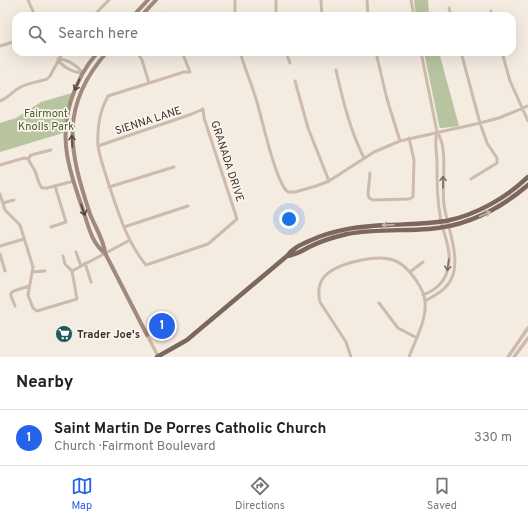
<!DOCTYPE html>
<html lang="en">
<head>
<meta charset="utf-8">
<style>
  :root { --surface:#fff; --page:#f6f6f6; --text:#222; --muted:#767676; --line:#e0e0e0; --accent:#2563eb }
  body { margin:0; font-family:Overpass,sans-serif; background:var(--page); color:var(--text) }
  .you { position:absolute; left:289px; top:219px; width:14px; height:14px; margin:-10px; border:3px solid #fff; border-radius:50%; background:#1a73e8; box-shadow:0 0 0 6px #1a73e833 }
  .badge { display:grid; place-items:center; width:26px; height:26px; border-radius:50%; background:var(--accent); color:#fff; font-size:13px; font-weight:700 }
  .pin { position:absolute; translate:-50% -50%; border:2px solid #fff; box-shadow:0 1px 4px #0006 }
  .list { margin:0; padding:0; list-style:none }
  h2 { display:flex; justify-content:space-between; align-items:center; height:52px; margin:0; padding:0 16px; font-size:17px }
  h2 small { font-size:13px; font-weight:400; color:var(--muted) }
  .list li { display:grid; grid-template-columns:26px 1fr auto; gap:12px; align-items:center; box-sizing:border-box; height:56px; padding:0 16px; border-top:1px solid var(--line) }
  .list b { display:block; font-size:15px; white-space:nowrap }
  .list p { margin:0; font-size:13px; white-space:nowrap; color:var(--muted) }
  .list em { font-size:13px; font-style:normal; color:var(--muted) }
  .icon { flex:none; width:22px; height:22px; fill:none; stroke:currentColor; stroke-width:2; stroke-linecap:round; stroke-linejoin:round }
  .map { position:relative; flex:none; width:528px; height:357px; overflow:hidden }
  .search { position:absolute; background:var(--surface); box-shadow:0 4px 16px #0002; left:12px; right:12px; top:12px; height:44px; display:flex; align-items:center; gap:10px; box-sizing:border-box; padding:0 14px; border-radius:12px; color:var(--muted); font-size:15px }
  .sheet { height:108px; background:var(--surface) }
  nav { display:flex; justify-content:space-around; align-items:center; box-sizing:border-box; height:56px; border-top:1px solid var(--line); background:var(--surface); font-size:11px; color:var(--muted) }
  nav a { display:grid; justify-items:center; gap:2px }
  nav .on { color:var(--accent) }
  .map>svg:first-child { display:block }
</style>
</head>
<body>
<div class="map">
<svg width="528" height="357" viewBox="0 0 528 357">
  <rect width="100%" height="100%" fill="#f4ebe1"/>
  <path fill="#b8c4a0" d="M414,0H428L429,16H416Z
    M424,52H439L459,126L443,128H440L439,125Z
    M72,93L66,111L63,133L0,152V123L16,118L41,102Z"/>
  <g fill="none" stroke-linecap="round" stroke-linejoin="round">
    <path stroke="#cdbbac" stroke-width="3" d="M28,0L35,16
      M276,0V16
      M321,0L322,16
      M367,0L368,16
      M411,0L414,16
      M449,8L451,16
      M491,11L492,16
      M165,13L167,16
      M93,16L109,0
      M235,16V0
      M0,46L16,41
      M137,52L142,60L149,83
      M240,52C245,69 252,85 257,102C262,119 276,184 288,192H295L316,186L329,181L374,152L400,141L480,123L499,118L528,106
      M286,52L290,63
      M421,52L437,132C434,142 437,152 437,163C437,183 437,201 441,221C444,234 451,250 449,263C447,280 438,289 423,295
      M461,52L480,123L487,143L497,158V163L471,179
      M502,52L510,81L528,121
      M377,57L387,99L400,141
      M58,59C62,67 74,73 83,73
      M58,59C68,59 77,66 83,73
      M336,70C343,101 350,130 364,158
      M295,81L308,128L329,181
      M0,101C8,98 12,92 19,88C27,83 38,82 47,79L50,76L63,52
      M98,146L192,114L203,109L204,118L237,219L208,244L146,265C127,242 118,212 109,185C105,172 100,159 98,146C97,129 100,110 108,96L184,72H190L182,52
      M28,159L35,171L39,183L42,188H47L74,181
      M0,165L24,158L28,159L31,155L51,150
      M370,173L368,194L369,198L373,200L409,199L413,197L414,160L409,138
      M109,187L174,167
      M0,194L5,210L20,225L33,267L28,295L33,308L37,311L77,299L72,271
      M3,203L14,200
      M51,227L66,222L55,186
      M124,227L188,206
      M0,246L24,239
      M76,252L81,266
      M0,254L5,271
      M63,256L65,264L72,271
      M85,263L91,282
      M72,271L130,240
      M32,272L45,271
      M410,272L423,262
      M425,301C438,294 451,287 454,271C458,251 447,225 444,205C441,185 449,148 437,132
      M379,303L398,328L417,338
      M15,306L11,296V293L14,291L29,286
      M351,357L346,342L320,302C318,293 318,284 324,277C336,263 377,254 393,260C403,263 410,272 416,280C420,286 425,294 425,302C427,319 415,341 409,357"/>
    <path stroke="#cdbbac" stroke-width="3.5" d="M147,335L158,356
      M508,357L528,328
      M514,357L528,338"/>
    <path stroke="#a18a7d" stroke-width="4" d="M133,16L148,0
      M141,16L156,0
      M98,52C74,79 61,118 67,154C70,174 77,192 83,210C88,225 92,244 105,253
      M107,52C59,106 69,151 90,214C95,227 104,240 105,253L147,335"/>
    <path stroke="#7d675c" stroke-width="4.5" d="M287,256C296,255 302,251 309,247C321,241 334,237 347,234C374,229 402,231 429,229C466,226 500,209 528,185
      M157,357L187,340L200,329L287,256C293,248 300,245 309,241C335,229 361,226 389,225C408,224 427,224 446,221C476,215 506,198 528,177"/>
  </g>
  <defs><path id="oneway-shaft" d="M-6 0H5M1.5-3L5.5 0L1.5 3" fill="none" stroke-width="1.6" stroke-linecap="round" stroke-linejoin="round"/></defs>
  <g stroke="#544640">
    <use href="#oneway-shaft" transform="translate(77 85) rotate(114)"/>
    <use href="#oneway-shaft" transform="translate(72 141) rotate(-92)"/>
    <use href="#oneway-shaft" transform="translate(83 210) rotate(71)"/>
  </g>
  <g stroke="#7d6f65">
    <use href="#oneway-shaft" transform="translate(443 182) rotate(-90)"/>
    <use href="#oneway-shaft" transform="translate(448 265) rotate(98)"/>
  </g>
  <g stroke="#c2b5ac">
    <use href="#oneway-shaft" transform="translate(485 214) rotate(-24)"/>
    <use href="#oneway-shaft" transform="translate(388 225) rotate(178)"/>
  </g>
  <defs>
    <g id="supermarket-disc" transform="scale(0.9)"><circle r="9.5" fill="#1f5a5e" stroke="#fbf5ee"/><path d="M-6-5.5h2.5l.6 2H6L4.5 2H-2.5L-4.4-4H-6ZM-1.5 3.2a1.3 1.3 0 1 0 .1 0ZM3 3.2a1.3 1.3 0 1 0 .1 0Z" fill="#fff"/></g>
  </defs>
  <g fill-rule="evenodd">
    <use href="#supermarket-disc" x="64" y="334"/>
  </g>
  <g text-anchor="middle" stroke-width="3.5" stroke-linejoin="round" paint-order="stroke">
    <g font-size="11" fill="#4a5a2e" stroke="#fbf5ee">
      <text x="46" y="117">Fairmont<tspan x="46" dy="13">Knolls Park</tspan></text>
    </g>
    <g font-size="11" fill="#3b302b" stroke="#fbf5ee">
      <text transform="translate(148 120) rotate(-18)" y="4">SIENNA LANE</text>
      <text transform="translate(228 161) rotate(72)" y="4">GRANADA DRIVE</text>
    </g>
    <g font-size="11" font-weight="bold" fill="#3b302b" stroke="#fbf5ee" text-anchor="start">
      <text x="77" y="338">Trader Joe's</text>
    </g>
  </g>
</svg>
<div class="you"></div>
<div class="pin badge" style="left:162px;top:326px">1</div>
<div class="search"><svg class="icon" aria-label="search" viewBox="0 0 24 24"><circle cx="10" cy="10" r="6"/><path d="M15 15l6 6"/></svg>Search here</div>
</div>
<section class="sheet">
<h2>Nearby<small></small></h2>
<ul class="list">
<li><span class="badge">1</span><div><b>Saint Martin De Porres Catholic Church</b><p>Church · Fairmont Boulevard</p></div><em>330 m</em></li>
</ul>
</section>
<nav>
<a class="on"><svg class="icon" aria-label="map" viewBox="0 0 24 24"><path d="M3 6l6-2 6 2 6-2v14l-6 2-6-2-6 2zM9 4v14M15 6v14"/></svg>Map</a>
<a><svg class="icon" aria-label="directions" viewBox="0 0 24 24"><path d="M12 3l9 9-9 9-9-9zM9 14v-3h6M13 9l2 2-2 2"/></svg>Directions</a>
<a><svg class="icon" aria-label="saved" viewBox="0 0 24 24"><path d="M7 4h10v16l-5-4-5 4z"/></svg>Saved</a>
</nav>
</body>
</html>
